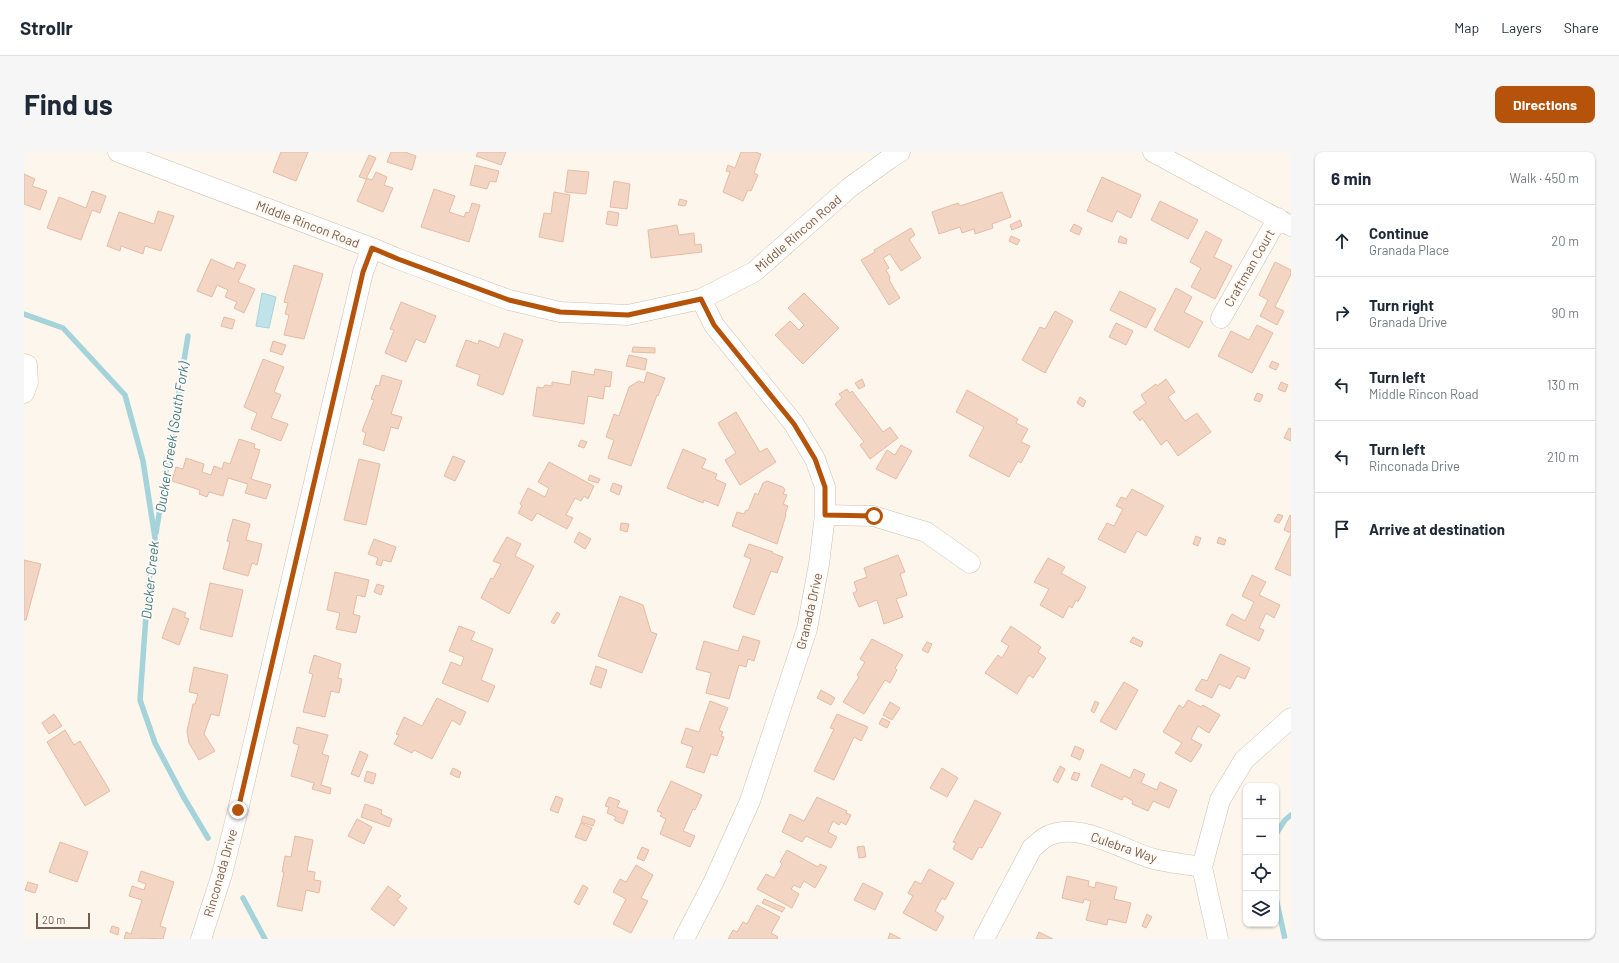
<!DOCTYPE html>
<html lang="en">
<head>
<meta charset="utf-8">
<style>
  :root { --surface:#fff; --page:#f6f6f7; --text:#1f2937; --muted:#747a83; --line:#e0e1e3; --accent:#b45309 }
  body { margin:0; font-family:Barlow,sans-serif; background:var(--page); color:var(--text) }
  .controls { position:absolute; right:12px; bottom:12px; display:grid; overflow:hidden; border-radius:8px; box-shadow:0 1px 3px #0004 }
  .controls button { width:36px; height:36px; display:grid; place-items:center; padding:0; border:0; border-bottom:1px solid var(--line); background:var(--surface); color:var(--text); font:20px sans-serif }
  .scale { position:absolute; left:12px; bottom:10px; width:54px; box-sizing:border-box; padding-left:4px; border:2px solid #7a5c4d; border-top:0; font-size:11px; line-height:14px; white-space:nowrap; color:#7a5c4d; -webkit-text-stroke:3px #fffaf3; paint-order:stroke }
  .stop { position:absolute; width:12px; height:12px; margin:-9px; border:3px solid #b45309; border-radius:50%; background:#fff }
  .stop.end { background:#b45309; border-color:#fff; box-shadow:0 1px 4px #0008 }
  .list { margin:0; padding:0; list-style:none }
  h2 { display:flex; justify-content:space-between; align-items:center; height:52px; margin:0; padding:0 16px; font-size:17px }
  h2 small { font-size:13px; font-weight:400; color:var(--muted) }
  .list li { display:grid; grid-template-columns:26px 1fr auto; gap:12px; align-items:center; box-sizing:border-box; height:72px; padding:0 16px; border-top:1px solid var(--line) }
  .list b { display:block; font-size:15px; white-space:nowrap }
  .list p { margin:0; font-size:13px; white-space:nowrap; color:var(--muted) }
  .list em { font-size:13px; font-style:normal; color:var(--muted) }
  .icon { flex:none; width:22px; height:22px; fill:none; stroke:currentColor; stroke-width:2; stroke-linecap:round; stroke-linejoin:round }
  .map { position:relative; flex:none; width:1267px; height:787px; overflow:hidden; border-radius:8px }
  header { display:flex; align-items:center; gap:24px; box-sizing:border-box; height:56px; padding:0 20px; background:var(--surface); border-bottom:1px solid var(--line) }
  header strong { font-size:19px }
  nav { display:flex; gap:22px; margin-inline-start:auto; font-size:14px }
  .intro { display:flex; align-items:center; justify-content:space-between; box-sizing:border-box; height:96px; padding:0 24px }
  h1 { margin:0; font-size:28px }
  .button { padding:10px 18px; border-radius:8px; background:var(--accent); color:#fff; font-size:14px; font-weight:700 }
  main { display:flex; gap:24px; padding:0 24px }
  aside { flex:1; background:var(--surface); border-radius:8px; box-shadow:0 1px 3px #0004 }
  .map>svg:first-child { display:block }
</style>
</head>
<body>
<header>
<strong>Strollr</strong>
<nav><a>Map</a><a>Layers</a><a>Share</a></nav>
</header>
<div class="intro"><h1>Find us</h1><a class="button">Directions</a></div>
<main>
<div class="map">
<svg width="1267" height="787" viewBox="0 0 1267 787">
  <rect width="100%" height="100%" fill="#fdf6ec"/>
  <path fill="#bfe3e8" stroke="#a5d3da" d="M238,141L252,145L245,176L232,174Z"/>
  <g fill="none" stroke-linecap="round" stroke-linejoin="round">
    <path stroke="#a5d3da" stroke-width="5.5" d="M0,162L39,176L101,243L119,309L131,386L124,435L116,548L131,591L159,644L184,686
      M132,381L164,184
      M1252,682L1261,668L1267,663
      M219,746L241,787
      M1252,746L1261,787"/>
  </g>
  <path fill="#f3d5c3" stroke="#e6bba3" d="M257,0H284L272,29L249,20Z
    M367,0H381L392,4L388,18L363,10Z
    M454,0H482L477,13L452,4Z
    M717,0H731L737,2L730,21L734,23L727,39L724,38L719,49L699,40L706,20L702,19L704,13L711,16Z
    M345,3L352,6L342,27L335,25Z
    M451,13L475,19L472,30L466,29L463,37L446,33Z
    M544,18L565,20L562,42L541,40Z
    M352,20L363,25L360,33L369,36L359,60L333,49L343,26L348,28Z
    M0,22L11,27L8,34L23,39L16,58L0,52Z
    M1078,25L1117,43L1107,66L1093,59L1088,70L1063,59Z
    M590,29L606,32L603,57L586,55Z
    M410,37L431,44L425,60L440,65L442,60L445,61L448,51L456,53L445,90L397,75Z
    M68,39L82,44L76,61L68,58L57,88L23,76L35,45L62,56Z
    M530,40L546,43L539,90L515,85L520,61L527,62Z
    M978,40L987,65L968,72L969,76L951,82L950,77L938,81L936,75L915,82L908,60L934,51L936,54Z
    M656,47L663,49L661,54L654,53Z
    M1136,49L1174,68L1164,87L1127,68Z
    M134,59L150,64L137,99L121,94L119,102L97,94L96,99L83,94L95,60L130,72Z
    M584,59L595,61L593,74L582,72Z
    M996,68L998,74L988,78L986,73Z
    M1050,72L1058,76L1055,83L1046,79Z
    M653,73L655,83L670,81L671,93L677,92L678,100L627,106L624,78Z
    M887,76L891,83L885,87L897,106L877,119L866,102L859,106L865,116L862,118L866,125L865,128L876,146L865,153L837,108L851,100L850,98Z
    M1182,79L1198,88L1190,105L1208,114L1191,147L1167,135L1177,116L1166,110Z
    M987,84L996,88L993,93L985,89Z
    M1096,84L1103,87L1102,92L1094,90Z
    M187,107L210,117L213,110L222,113L214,130L231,137L220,161L210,156L213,150L201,145L204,138L193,133L188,145L173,139Z
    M1251,110L1267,118V122L1251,155L1260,159L1253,173L1236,164L1244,148L1235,143Z
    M270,113L299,122L280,187L260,183L265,163L261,162L264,151L260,150Z
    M1152,136L1168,145L1160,160L1179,170L1165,196L1130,178Z
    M1096,139L1132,157L1122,176L1086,158Z
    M780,141L815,176L779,212L751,183L766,169L775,178L780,173L764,156Z
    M377,150L412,164L401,191L392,187L382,210L361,201L370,178L366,177Z
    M1031,159L1049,169L1021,221L998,208L1016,175L1021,177Z
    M200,165L211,168L208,177L197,174Z
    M1092,171L1109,179L1102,193L1085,185Z
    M1233,173L1249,181L1228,221L1194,204L1207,179L1225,188Z
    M480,181L499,188L479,243L453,233L456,223L432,214L442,188L454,192L455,188L475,196Z
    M249,189L262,193L258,203L246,199Z
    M609,195L631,196V201L608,200Z
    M605,203L623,207L621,218L602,214Z
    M239,207L260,215L250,240L257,243L247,266L264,272L257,289L227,277L233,261L220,255Z
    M1248,209L1255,212L1252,218L1245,215Z
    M571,217L588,220L586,235L581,234L579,247L564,244L560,272L509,264L513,235L519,236L521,233L528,234V230L546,233L548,219L570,223Z
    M623,220L641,226L634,244L633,243L607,314L584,306L590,288L582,285L590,262L595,264L605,235L615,229L620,231Z
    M358,223L378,229L367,262L378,265L374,277L367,275L360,299L339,292L342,281L338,279L350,248L347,247L352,233L355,234Z
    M838,227L841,234L835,237L831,231Z
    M1142,227L1151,240L1144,245L1161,269L1173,261L1187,280L1154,304L1143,288L1137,293L1118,266L1116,269L1109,260L1122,251L1117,243L1132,232L1133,234Z
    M1257,230L1264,233L1261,240L1254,237Z
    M823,237L826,241L828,239L859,280L866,275L874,286L846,307L836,293L840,290L811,252L818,246L815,242Z
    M943,238L994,267L992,271L1004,277L997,290L1006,294L997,311L994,309L985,325L945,304L960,275L932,260Z
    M1233,241L1239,243L1236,250L1230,248Z
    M1056,245L1062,249L1059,255L1053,251Z
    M712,260L736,300L743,296L752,310L716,333L701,308L712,301L694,271Z
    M1265,276L1267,277V289L1260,286Z
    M215,287L231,292L230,296L236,298L227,327L247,333L242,347L221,341L224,332L204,326L199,344L185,340L183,345L175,342L176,338L148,329L152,315L159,317L162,306L180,312L178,320L187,323L190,314L198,317L200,310L206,312Z
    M557,288L563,290L560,296L554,294Z
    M877,293L888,299L872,327L852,317L863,298L871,303Z
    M659,297L682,307L678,316L693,322L691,327L702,332L694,354L680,348L679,351L643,336Z
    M429,304L441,309L431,329L420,324Z
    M335,307L356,312L342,373L320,368Z
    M525,310L570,334L564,347L560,344L557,349L551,346L542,363L549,366L543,377L513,361L508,369L494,361L498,354L496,352L504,336L521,345L525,336L514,330Z
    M566,323L576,327L574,331L564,328Z
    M743,329L759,335L761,338L759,342L763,343L759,352L764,354L761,362L762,363L753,392L708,374L713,360L720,362L722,358L724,359L731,341L734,343L739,331Z
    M589,331L598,334L595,343L586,339Z
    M1108,337L1140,354L1122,384L1113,379L1101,401L1074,387L1083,371L1090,374L1099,357L1092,354L1097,345L1102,347Z
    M1254,362L1259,364L1255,371L1250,369Z
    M1266,363L1267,364V381L1260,378Z
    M209,367L226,372L222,388L238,392L233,413L228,411L224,424L199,417L206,390L203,389Z
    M597,371L605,372L603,380L596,378Z
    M555,380L567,387L561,397L550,390Z
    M1267,382V424L1251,417Z
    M1172,384L1177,386L1174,394L1169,392Z
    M483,385L497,392L491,404L510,414L485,462L457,446L467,426L469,427L477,412L469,409Z
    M1195,385L1202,388L1200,393L1193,391Z
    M350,387L372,395L367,410L359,408L357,414L352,412L354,406L344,402Z
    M725,392L749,400L748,401L759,405L753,421L747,419L730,463L709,455L727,407L720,404Z
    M874,403L881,420L876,422L883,443L872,447L879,465L860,472L853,448L835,455L829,441L833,439L830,430L843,425L840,416Z
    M1024,406L1041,415L1037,421L1062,435L1054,450L1052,448L1048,456L1045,454L1039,466L1016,453L1025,437L1010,430Z
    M0,408L17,412L2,468H0Z
    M311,420L345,428L341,445L333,443L329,462L336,464L332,481L312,477L316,461L303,458Z
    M1228,423L1242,430L1235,443L1256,453L1250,466L1242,461L1235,476L1240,478L1235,489L1202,473L1208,462L1221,469L1230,450L1218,444Z
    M186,431L219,438L208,485L176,477Z
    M353,432L360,434L357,443L350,440Z
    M596,444L619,453L627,480L633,482L618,521L574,504Z
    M149,456L162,461L160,465L165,467L155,493L138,486Z
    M533,460L536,462L530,472L527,470Z
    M435,474L451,480L447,488L469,497L457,528L471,534L464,550L418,531L427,510L437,514L440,505L425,499Z
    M987,474L1017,495L1014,500L1022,506L1009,526L1005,523L993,542L961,521L974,503L978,506L985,494L977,489Z
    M719,484L736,489L730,509L724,507L722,515L715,513L705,547L682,541L687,521L672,517L680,489L714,499Z
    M1109,485L1119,490L1117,495L1106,490Z
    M848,487L879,503L871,516L873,518L866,531L861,528L840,562L819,550L835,525L833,523L841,510L836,507Z
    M903,490L908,492L904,501L898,498Z
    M1196,502L1226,516L1221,527L1213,524L1206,537L1195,532L1188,546L1171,538L1178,527L1183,529Z
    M290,503L317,512L314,526L318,527L315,541L307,539L301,565L279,560L289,522L285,521Z
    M572,514L583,518L577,536L566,532Z
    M170,515L204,523L195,564L187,562L180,582L191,599L175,608L165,591L163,579L169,552H171L174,542L165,540Z
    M1100,530L1114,538L1092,578L1076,569Z
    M797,538L811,546L807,553L793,546Z
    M413,546L442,560L436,573L428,568L408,607L390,598L388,601L370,592L375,583L372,582L380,565L398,574Z
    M1164,548L1177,555L1179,553L1196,563L1185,581L1174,574L1167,587L1178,593L1167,610L1151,601L1158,591L1139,580L1155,553L1159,556Z
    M686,549L704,556L695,578L699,580L697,584L700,585L693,604L687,602L680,621L662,615L669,595L657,591L662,576L675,580Z
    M1071,549L1075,551L1070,561L1067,559Z
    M866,550L876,556L868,568L859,563Z
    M30,562L38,574L25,582L18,571Z
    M813,562L844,575L837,589L830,585L810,628L790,619L810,577L806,576Z
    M858,566L866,570L863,576L855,572Z
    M273,575L304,583L298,602L305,604L297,633L307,636L306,642L288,637L290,631L267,624L275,593L269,591Z
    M41,578L50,593L56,589L86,639L61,654L23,590Z
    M1051,594L1060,598L1056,608L1047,604Z
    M336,599L344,603L335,625L327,622Z
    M1077,612L1106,626L1110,617L1121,622L1117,631L1133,638L1136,630L1153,638L1145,656L1129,649L1124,659L1108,652L1109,649L1100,644L1098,648L1067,634Z
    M1036,614L1041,617L1034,631L1029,628Z
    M429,616L437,620L435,626L426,622Z
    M918,616L934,626L923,645L906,636Z
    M343,619L352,622L349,632L340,629Z
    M1050,620L1056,622L1053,629L1047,627Z
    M647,629L678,643L671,658L669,657L659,679L671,684L666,695L636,682L642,667L636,664L638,661L633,659Z
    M532,644L539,647L534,661L526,658Z
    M585,645L596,649L593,655L604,659L599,672L590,668L592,665L583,661L585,655L581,654Z
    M793,645L823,659L822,661L827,663L822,673L817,670L815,673L809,669L804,680L813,685L807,696L782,684L778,690L758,680L766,662L780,669Z
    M951,648L977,661L958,696L955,695L948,708L929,697L932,691L929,690Z
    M341,652L358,658L357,662L368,667L365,675L337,665Z
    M559,664L571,668L569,674L557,670Z
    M333,667L348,675L340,692L324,684Z
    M557,671L568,676L562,689L551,685Z
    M271,684L289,688L283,719L291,720L290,728L297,729L295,741L282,738L278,759L253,754L260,720H258L261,704L267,705Z
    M36,690L64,700L53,730L25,720Z
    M840,694L842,705L835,706L833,695Z
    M618,695L625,698L620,709L613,706Z
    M763,698L794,715L796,712L803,715L791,736L780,729L776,736L770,733L767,737L775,742L768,756L733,737L742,722L750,726L758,712L756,710Z
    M612,713L629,723L617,746L624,749L607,781L589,772L602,747L589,740L596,727L602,730Z
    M905,717L930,731L921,748L918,746L911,759L920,765L912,779L879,761L889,744L884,741L891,729L897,732Z
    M117,719L150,730L136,774L142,776L139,787L118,786V787H100L102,780L107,782L118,748L105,744L108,734L120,738L122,732L114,729Z
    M1043,724L1065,729L1064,734L1071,736L1072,730L1093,735L1090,747L1107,751L1102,771L1084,767L1083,773L1062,768L1067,749L1060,747L1059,751L1038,746Z
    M4,730L14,733L11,741L1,738Z
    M839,731L859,741L851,758L830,748Z
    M559,733L564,736L555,753L550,750Z
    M364,734L377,744L373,748L383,756L370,774L347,757Z
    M740,747L761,756L758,760L738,751Z
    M733,753L756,765L747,781L754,785L753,787H704L709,778L713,780L719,770L723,772Z
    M1123,762L1128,765L1122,776L1118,774Z
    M88,774L95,776L94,783L86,780Z
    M1015,780L1029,787H1012Z
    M866,781L877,787H864Z"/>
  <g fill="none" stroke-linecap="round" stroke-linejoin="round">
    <g stroke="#d1beb0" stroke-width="21">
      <path id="minor" d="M94,0L348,96L374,107L485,148L536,160L604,163L677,147L730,120L825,36L865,7L876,0
        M1129,0L1267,74
        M1197,166L1254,66
        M0,212L3,213L4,230L0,241
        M801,363L849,364L902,380L946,411
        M177,787L198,722L214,658L339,120L348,96
        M660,787L690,729L726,649L783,477L795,412L801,363V335L791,307L770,272L690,173L677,147
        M960,787L1008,696C1012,693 1016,689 1020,686C1052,666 1099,699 1130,707C1146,711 1162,712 1178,715
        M1194,787L1178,715L1196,648L1220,608L1267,566"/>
    </g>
    <use href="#minor" stroke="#fff" stroke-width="20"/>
  </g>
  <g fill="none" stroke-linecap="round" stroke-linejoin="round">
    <path stroke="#b45309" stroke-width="5" d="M214,658L339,120L348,96L374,107L485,148L536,160L604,163L677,147L690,173L770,272L791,307L801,335V363L850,364"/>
  </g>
  <g text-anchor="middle" stroke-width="4" stroke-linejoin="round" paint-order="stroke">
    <g font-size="13" fill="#7a5c4d" stroke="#fffaf3">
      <text transform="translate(284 72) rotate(21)" y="5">Middle Rincon Road</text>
      <text transform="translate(774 81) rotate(-41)" y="5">Middle Rincon Road</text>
      <text transform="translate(1225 116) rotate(-60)" y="5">Craftman Court</text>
      <text transform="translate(785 459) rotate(-77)" y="5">Granada Drive</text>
      <text transform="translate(1100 695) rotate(19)" y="5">Culebra Way</text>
      <text transform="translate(196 721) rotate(-74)" y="5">Rinconada Drive</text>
    </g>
    <g font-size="14" font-style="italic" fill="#437c86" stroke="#fffaf3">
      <text transform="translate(148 285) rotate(-81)" y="5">Ducker Creek (South Fork)</text>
      <text transform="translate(126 428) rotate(-84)" y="5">Ducker Creek</text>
    </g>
  </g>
</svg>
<div class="controls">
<button>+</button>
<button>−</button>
<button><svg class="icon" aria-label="locate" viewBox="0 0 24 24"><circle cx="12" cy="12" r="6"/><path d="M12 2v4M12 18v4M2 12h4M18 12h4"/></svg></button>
<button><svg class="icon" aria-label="layers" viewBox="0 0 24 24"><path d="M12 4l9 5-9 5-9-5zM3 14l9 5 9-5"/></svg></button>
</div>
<div class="scale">20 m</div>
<div class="stop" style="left:850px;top:364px"></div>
<div class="stop end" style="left:214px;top:658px"></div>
</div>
<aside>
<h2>6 min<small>Walk · 450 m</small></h2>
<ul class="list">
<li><svg class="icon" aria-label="ahead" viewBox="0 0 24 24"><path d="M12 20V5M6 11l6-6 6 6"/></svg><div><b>Continue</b><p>Granada Place</p></div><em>20 m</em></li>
<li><svg class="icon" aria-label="right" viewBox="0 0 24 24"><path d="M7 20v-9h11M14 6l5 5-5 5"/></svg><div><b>Turn right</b><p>Granada Drive</p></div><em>90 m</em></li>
<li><svg class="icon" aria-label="left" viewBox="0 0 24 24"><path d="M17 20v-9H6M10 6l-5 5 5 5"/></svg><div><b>Turn left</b><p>Middle Rincon Road</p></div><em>130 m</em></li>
<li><svg class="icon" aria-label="left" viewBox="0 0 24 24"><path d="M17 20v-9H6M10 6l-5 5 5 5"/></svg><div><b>Turn left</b><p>Rinconada Drive</p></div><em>210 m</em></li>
<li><svg class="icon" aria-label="arrive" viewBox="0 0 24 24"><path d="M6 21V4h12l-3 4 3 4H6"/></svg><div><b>Arrive at destination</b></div></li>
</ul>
</aside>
</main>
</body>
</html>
